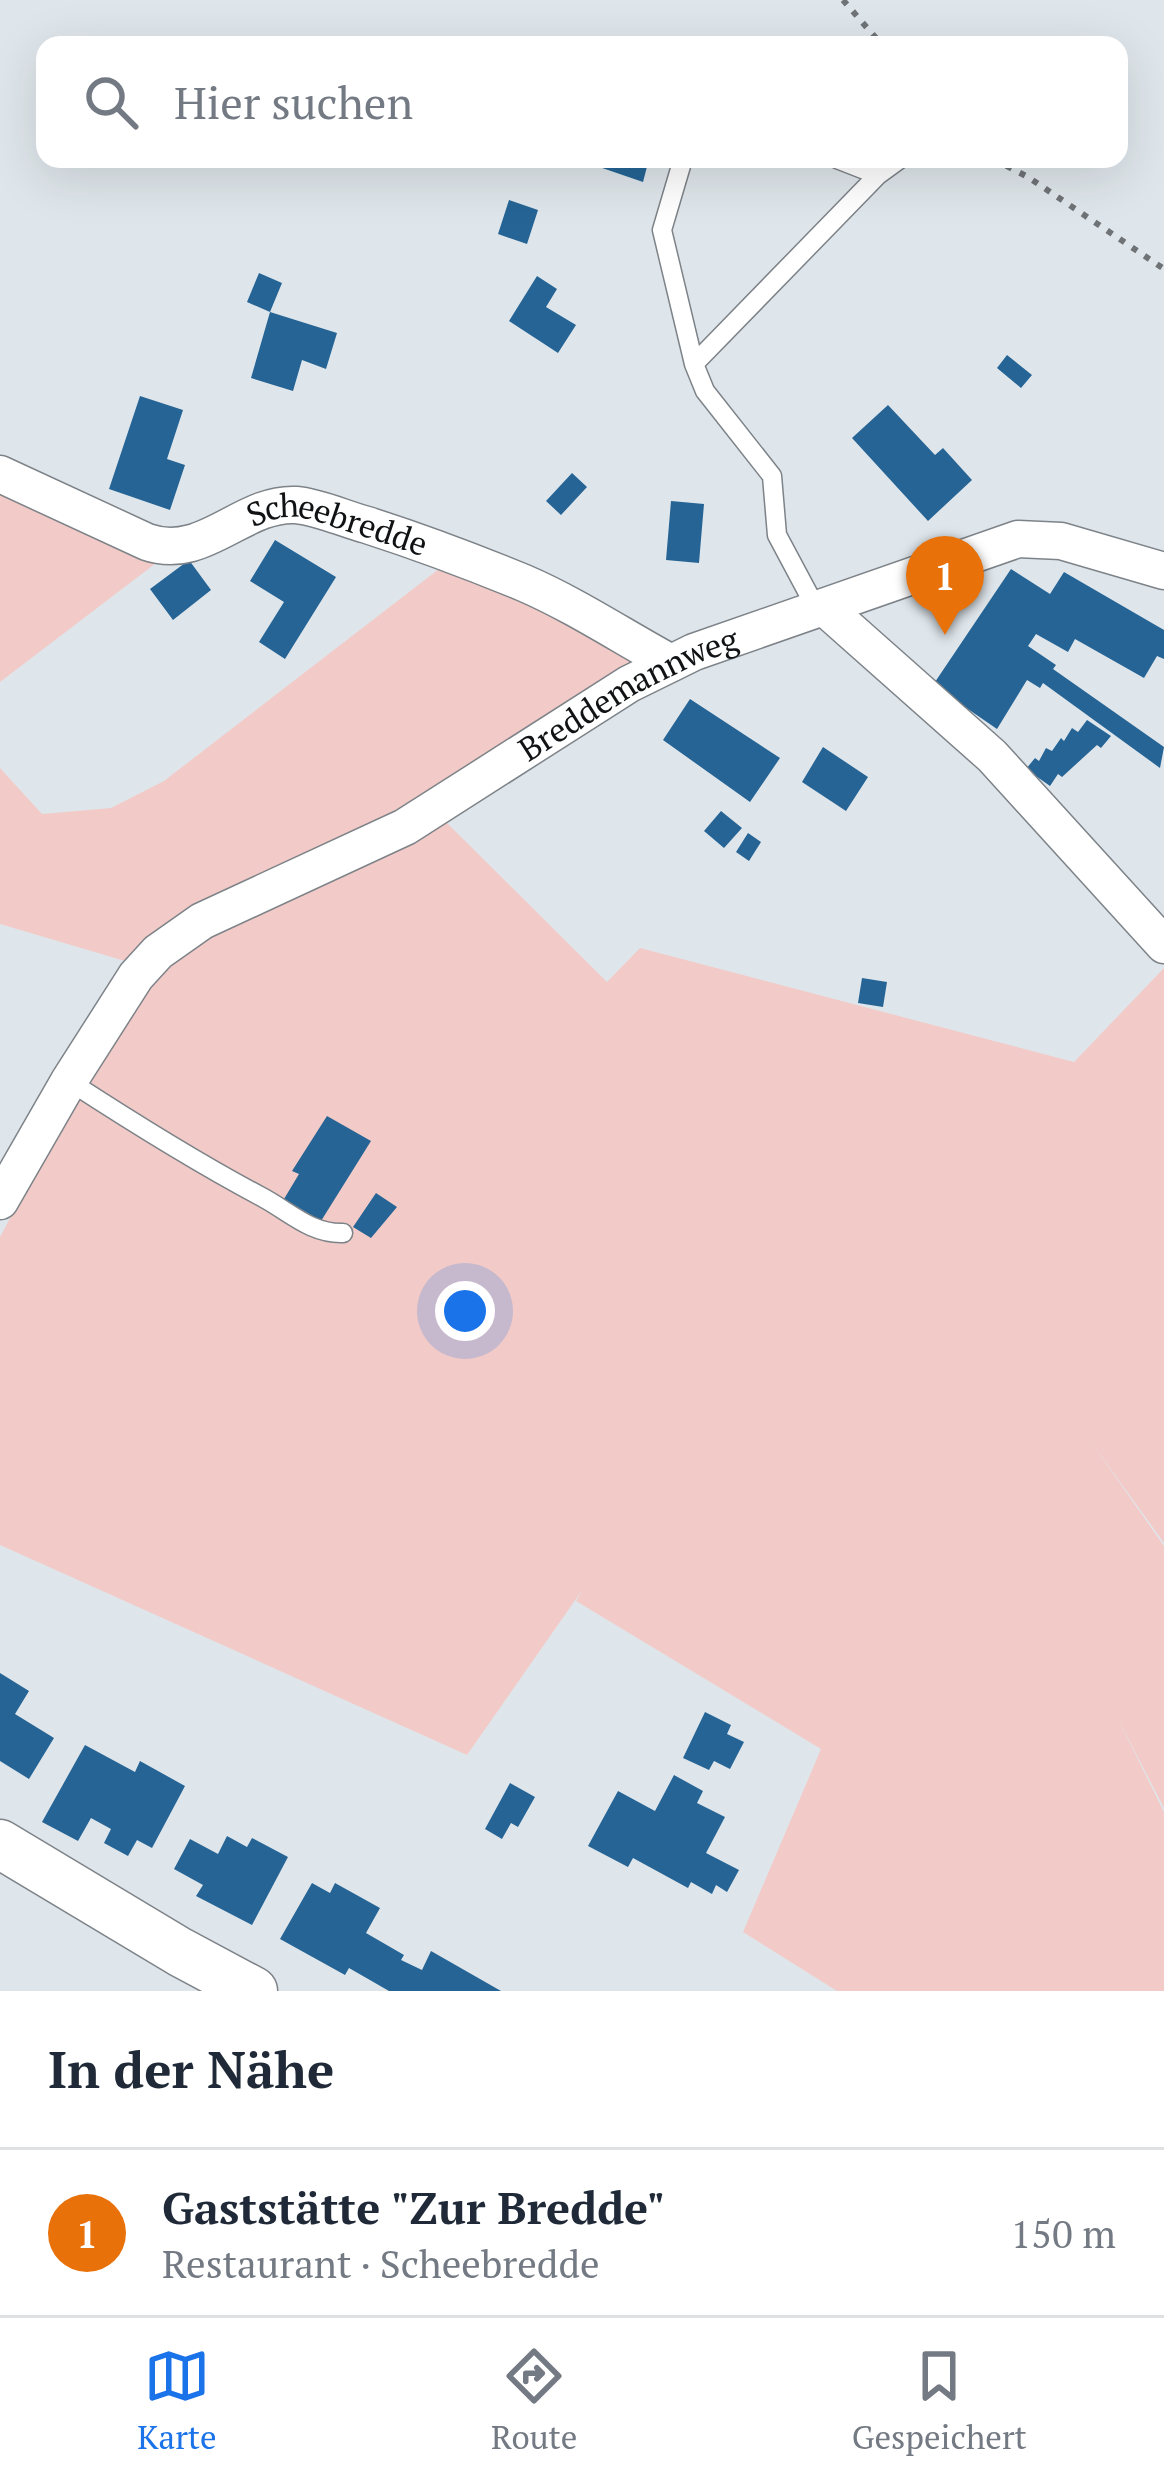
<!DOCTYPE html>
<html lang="de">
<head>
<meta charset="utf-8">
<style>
  :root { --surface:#fff; --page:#f6f6f7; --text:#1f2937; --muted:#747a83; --line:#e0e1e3; --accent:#1a73e8 }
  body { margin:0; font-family:"PT Serif",serif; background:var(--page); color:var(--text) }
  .you { position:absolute; left:465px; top:1311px; width:42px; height:42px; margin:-30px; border:9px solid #fff; border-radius:50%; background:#1a73e8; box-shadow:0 0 0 18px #1a73e833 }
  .badge { display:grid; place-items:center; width:78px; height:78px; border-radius:50%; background:var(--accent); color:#fff; font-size:39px; font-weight:700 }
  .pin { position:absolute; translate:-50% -99px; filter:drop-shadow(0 3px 6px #0008) }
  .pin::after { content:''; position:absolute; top:63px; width:42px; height:36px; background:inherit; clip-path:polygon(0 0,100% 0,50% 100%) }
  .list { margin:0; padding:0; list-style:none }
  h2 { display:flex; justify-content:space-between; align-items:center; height:156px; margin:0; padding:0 48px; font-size:51px }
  h2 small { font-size:39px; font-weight:400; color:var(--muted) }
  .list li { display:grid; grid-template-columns:78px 1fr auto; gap:36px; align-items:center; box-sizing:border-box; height:168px; padding:0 48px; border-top:3px solid var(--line) }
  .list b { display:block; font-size:45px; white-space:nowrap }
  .list p { margin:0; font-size:39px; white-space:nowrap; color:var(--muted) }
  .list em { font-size:39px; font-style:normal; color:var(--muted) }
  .icon { flex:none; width:66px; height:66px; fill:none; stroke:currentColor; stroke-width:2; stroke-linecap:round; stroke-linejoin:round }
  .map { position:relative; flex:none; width:1164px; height:1991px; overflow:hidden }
  .search { position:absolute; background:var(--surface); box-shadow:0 12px 48px #0002; left:36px; right:36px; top:36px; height:132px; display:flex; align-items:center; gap:30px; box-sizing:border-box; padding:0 42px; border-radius:24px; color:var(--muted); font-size:45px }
  .sheet { height:324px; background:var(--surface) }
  nav { display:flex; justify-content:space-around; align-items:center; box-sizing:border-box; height:168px; border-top:3px solid var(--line); background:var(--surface); font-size:33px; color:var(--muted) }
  nav a { display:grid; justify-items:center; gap:6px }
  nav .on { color:var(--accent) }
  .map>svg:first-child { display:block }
</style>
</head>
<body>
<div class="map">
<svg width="1164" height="1991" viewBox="0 0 1164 1991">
  <rect width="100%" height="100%" fill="#dfe6eb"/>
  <path fill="#f2cbc8" d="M0,483L164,557L0,682Z
    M448,562L647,659L439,794L125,961L0,924V768L42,814L111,808L164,781Z
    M444,820L607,982L640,948L1074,1062L1164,968V1543L1089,1439L1164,1546V1808L1117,1717L1164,1812V1991H837L743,1932L821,1749L576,1601L583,1589L467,1755L0,1545V1237L64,1117L150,989L187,948Z"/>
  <path fill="#256495" d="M576,159H649L643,182Z
    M509,200L538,210L527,244L498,234Z
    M259,273L282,283L270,312L247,302Z
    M537,276L557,289L546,307L576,325L558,353L509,321Z
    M270,312L337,333L326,369L302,360L293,391L251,378Z
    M1007,355L1032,375L1021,388L997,368Z
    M140,396L183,410L167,459L185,465L170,510L109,489Z
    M888,405L935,455L943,448L972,480L928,521L852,438Z
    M572,473L587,487L561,515L546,501Z
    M671,501L704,504L699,563L666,560Z
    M275,540L336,577L285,659L259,642L284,602L250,581Z
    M189,560L211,590L173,620L150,589Z
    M1011,569L1050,594L1064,572L1164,630V659L1157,656L1144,678L1075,639L1068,652L1036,634L1028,646L1056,665L1053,669L1164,747L1160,768L1043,683L1040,688L1027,680L997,729L933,685Z
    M690,699L780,758L750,802L663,740Z
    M1087,720L1111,736L1101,748L1097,745L1062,777L1058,774L1050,786L1026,769L1035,758L1039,761L1046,748L1052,751L1061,738L1064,741L1072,728L1078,732Z
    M823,747L868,777L846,811L802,782Z
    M721,811L742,828L724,848L704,831Z
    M748,833L761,842L749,861L736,852Z
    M862,978L887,982L883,1007L858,1003Z
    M327,1116L371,1141L321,1221L284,1199L299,1174L292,1171Z
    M376,1193L397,1207L371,1238L353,1227Z
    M0,1673L29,1691L15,1714L54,1738L29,1779L0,1761Z
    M705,1712L731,1725L727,1734L744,1742L730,1769L714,1761L709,1770L683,1758Z
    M85,1745L135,1772L140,1761L185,1786L152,1848L137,1840L128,1856L104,1843L111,1829L91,1818L78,1841L42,1822Z
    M674,1775L703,1791L697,1803L725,1817L706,1853L739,1870L727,1892L716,1885L712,1894L691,1882L688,1888L633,1858L628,1867L588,1846L618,1791L655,1811Z
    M510,1783L535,1797L518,1827L511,1823L502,1839L485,1829Z
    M227,1836L247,1847L252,1838L288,1857L252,1925L196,1896L203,1885L174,1869L190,1839L218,1854Z
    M312,1883L330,1893L335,1883L380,1908L366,1933L404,1955L401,1960L422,1970L431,1951L501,1991H389L349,1968L345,1975L280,1939Z"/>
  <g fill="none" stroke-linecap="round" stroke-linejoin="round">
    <g stroke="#7d8388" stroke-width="21">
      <path id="service" d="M683,159L662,230L694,364L705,391L772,476L777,535L817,610
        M878,175L900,159
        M694,364L878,175L837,159
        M69,1081C132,1122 194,1161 260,1196C289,1211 310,1234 343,1233"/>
    </g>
    <g stroke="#7d8388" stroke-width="39">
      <g id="minor">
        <path id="s1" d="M0,474L147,542C204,562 242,502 296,505C319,507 344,519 367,525C420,542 473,562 524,583C575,605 623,637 671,663"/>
        <path d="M824,607L992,756L1164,945"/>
        <path id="s2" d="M0,1201L69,1081L136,976L158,952L202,921L405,827L629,684L694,652L1018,539L1061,541L1164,571"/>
      </g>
    </g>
    <g stroke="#7d8388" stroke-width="51">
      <path id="tertiary" d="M0,1844L180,1952L253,1991"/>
    </g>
    <path stroke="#6f7376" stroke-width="6" stroke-dasharray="6 9" stroke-linecap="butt" d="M843,0L882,45
      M993,159L1028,177L1164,269"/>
    <use href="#service" stroke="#fff" stroke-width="18"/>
    <use href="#minor" stroke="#fff" stroke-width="36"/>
    <use href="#tertiary" stroke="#fff" stroke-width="48"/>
  </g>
  <g text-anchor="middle" stroke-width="12" stroke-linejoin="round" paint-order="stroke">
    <g font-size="33" fill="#101214" stroke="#dfe6eb">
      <text dy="12" stroke="none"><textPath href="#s1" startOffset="363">Scheebredde</textPath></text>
      <text dy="12" stroke="none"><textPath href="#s2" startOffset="834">Breddemannweg</textPath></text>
    </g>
  </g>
</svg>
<div class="you"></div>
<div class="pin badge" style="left:945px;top:635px;background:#e8710a">1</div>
<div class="search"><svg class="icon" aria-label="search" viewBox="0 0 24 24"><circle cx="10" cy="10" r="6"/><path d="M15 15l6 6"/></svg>Hier suchen</div>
</div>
<section class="sheet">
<h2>In der Nähe<small></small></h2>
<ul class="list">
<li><span class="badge" style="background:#e8710a">1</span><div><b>Gaststätte &quot;Zur Bredde&quot;</b><p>Restaurant · Scheebredde</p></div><em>150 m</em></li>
</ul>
</section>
<nav>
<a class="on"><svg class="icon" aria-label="map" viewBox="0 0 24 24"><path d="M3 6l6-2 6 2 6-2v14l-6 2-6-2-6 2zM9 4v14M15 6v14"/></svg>Karte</a>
<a><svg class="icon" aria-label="directions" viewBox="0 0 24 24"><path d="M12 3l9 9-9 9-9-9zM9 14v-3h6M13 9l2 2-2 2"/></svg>Route</a>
<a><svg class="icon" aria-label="saved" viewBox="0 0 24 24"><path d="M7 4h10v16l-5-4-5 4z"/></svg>Gespeichert</a>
</nav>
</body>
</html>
